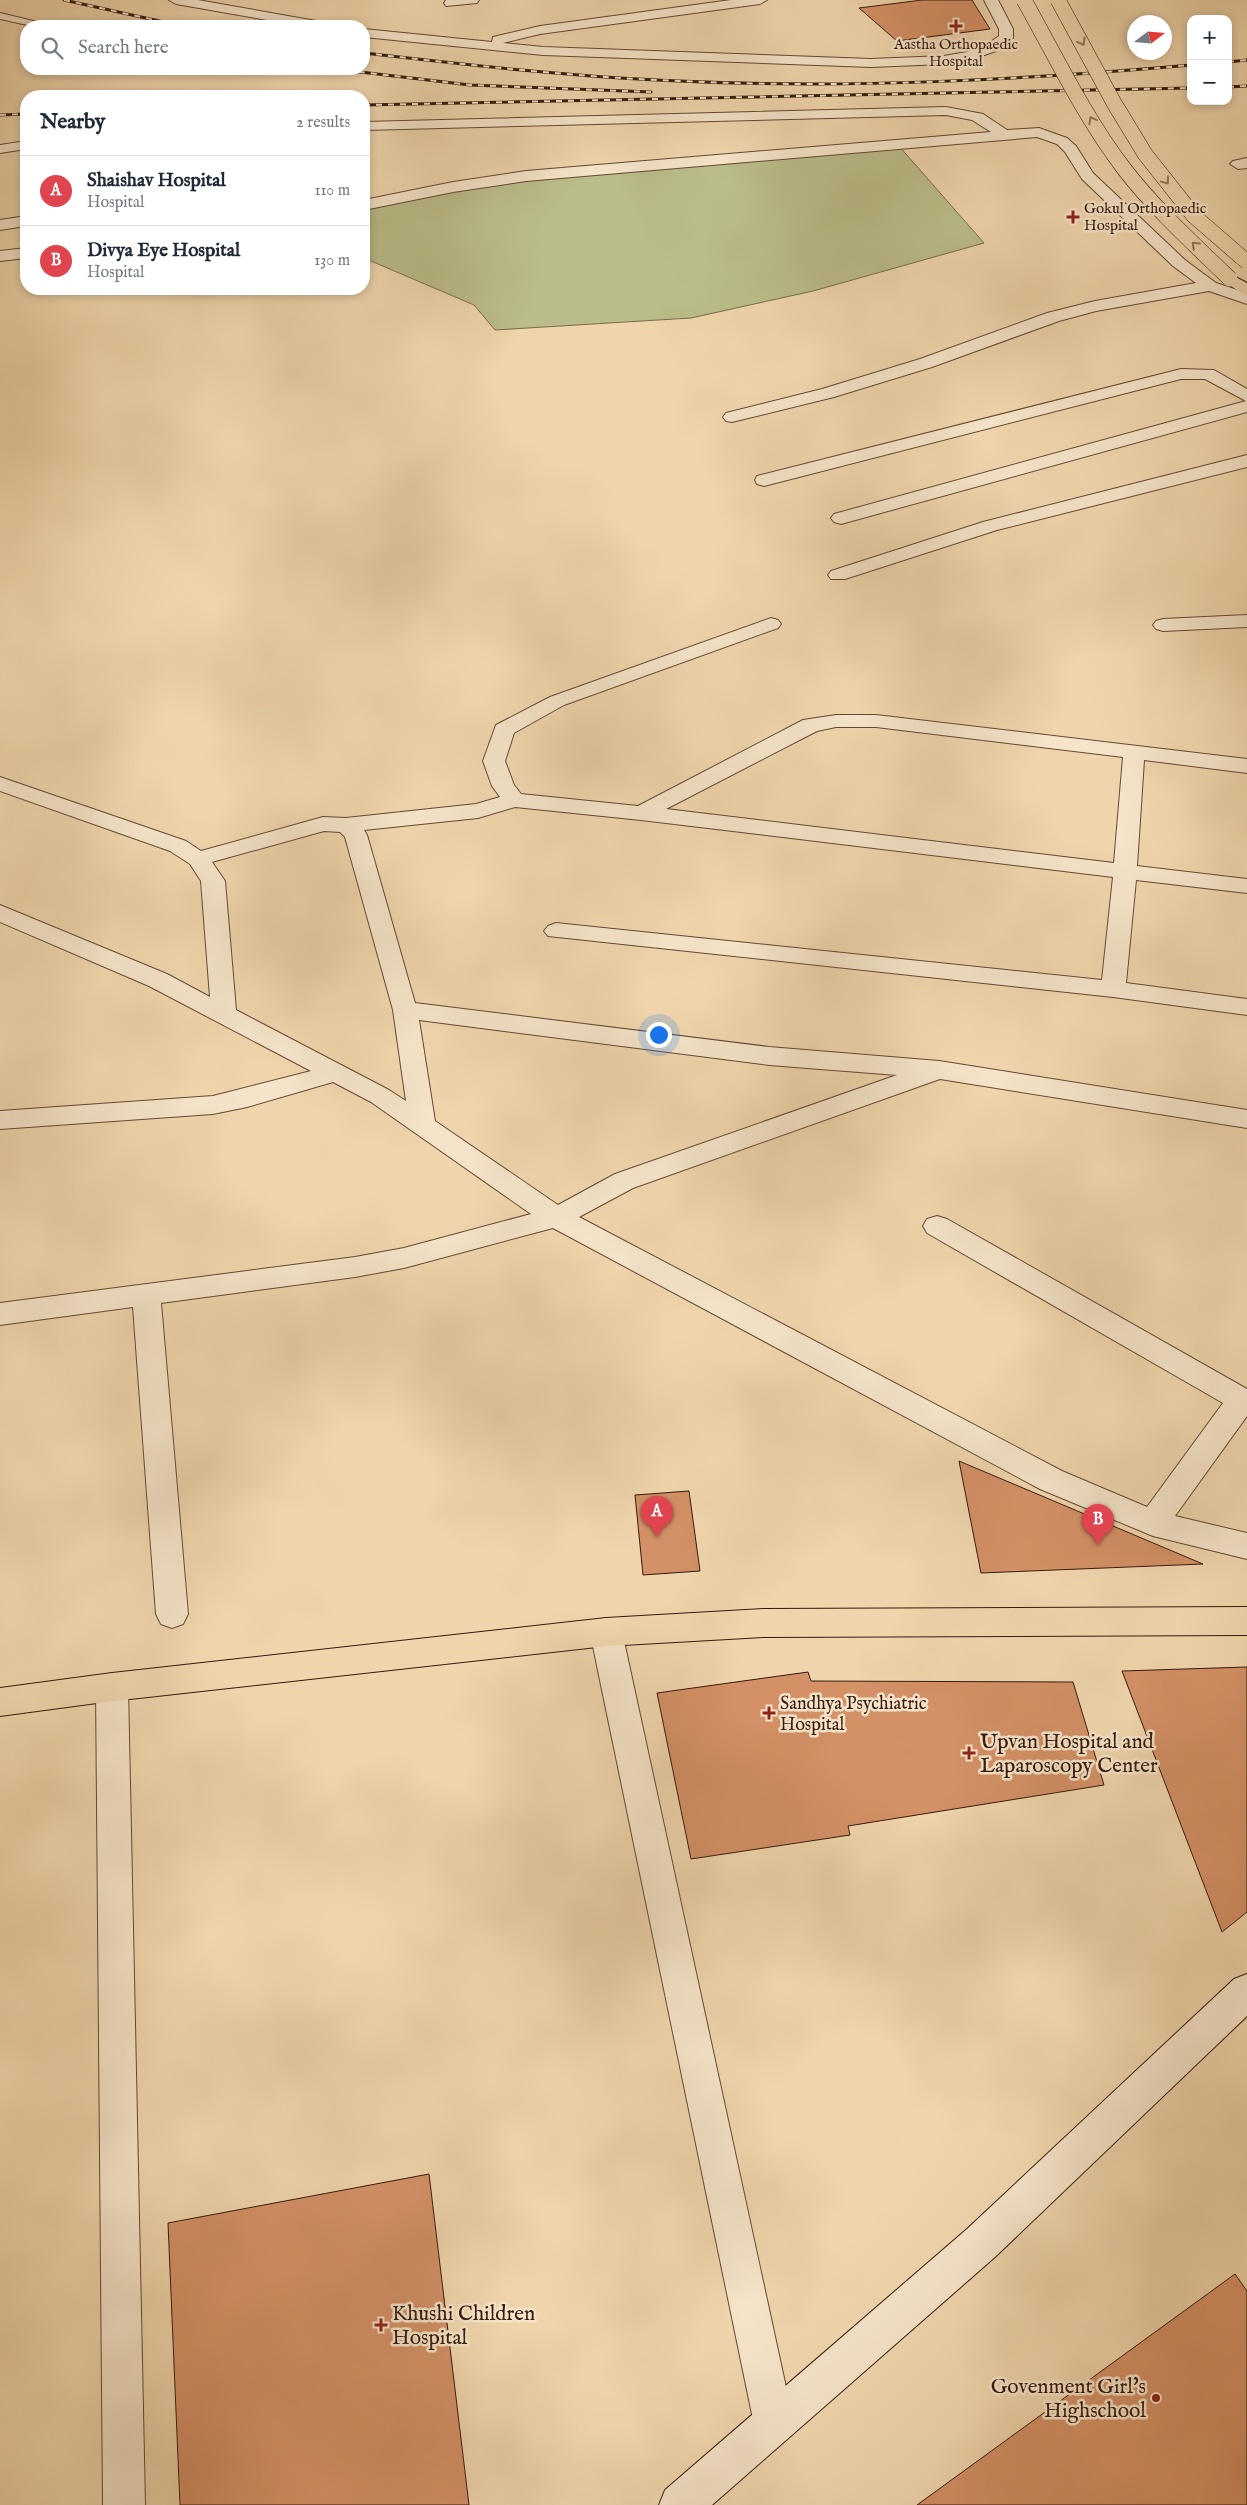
<!DOCTYPE html>
<html lang="en">
<head>
<meta charset="utf-8">
<style>
  :root { --surface:#fff; --page:#f6f6f7; --text:#1f2937; --muted:#747a83; --line:#e0e1e3; --accent:#8f2418 }
  body { margin:0; font-family:"IM FELL English",serif; background:var(--page); color:var(--text) }
  .controls { position:absolute; right:15px; top:15px; display:grid; overflow:hidden; border-radius:10px; box-shadow:0 2px 8px #0003 }
  .controls button { width:45px; height:45px; display:grid; place-items:center; padding:0; border:0; border-bottom:1px solid var(--line); background:var(--surface); color:var(--text); font:25px sans-serif }
  .compass { position:absolute; left:1127px; top:15px; width:45px; height:45px; border-radius:50%; background:var(--surface); box-shadow:0 2px 8px #0003; rotate:74deg }
  .you { position:absolute; left:658px; top:1034px; width:18px; height:18px; margin:-12px; border:4px solid #fff; border-radius:50%; background:#1a73e8; box-shadow:0 0 0 8px #1a73e833 }
  .badge { display:grid; place-items:center; width:32px; height:32px; border-radius:50%; background:var(--accent); color:#fff; font-size:16px; font-weight:700 }
  .pin { position:absolute; translate:-50% -41px; filter:drop-shadow(0 1px 2px #0008) }
  .pin::after { content:''; position:absolute; top:26px; width:18px; height:15px; background:inherit; clip-path:polygon(0 0,100% 0,50% 100%) }
  .list { margin:0; padding:0; list-style:none }
  h2 { display:flex; justify-content:space-between; align-items:center; height:65px; margin:0; padding:0 20px; font-size:21px }
  h2 small { font-size:16px; font-weight:400; color:var(--muted) }
  .list li { display:grid; grid-template-columns:32px 1fr auto; gap:15px; align-items:center; box-sizing:border-box; height:70px; padding:0 20px; border-top:1px solid var(--line) }
  .list b { display:block; font-size:19px; white-space:nowrap }
  .list p { margin:0; font-size:16px; white-space:nowrap; color:var(--muted) }
  .list em { font-size:16px; font-style:normal; color:var(--muted) }
  .icon { flex:none; width:28px; height:28px; fill:none; stroke:currentColor; stroke-width:2; stroke-linecap:round; stroke-linejoin:round }
  .map { position:relative; flex:none; width:1247px; height:2505px; overflow:hidden }
  .search { position:absolute; background:var(--surface); box-shadow:0 2px 8px #0003; left:20px; top:20px; width:350px; height:55px; display:flex; align-items:center; gap:12px; box-sizing:border-box; padding:0 18px; border-radius:20px; color:var(--muted); font-size:19px }
  .panel { position:absolute; background:var(--surface); box-shadow:0 2px 8px #0003; left:20px; top:90px; width:350px; height:205px; border-radius:20px }
  .map>svg:first-child { display:block }
</style>
</head>
<body>
<div class="map">
<svg width="1247" height="2505" viewBox="0 0 1247 2505">
  <rect width="100%" height="100%" fill="#f0d5ac"/>
  <filter id="stains"><feTurbulence type="fractalNoise" baseFrequency=".004" numOctaves="4"/><feColorMatrix values="0 0 0 0 .2 0 0 0 0 .09 0 0 0 0 .02 0 0 0 .5 -.17"/></filter>
  <radialGradient id="worn" r=".72"><stop offset=".6" stop-color="#630" stop-opacity="0"/><stop offset="1" stop-color="#630" stop-opacity=".3"/></radialGradient>
  <path fill="#babd89" stroke="#786c4c" d="M899,146L984,243L813,291L691,318L495,330L474,305L364,258V207L503,180Z"/>
  <path fill="#d49066" stroke="#361a0f" d="M922,0H972L990,29L897,41L859,8Z
    M959,1461L1203,1564L981,1573Z
    M689,1491L700,1571L643,1575L635,1495Z
    M1247,1667V1912L1222,1932L1122,1671Z
    M808,1672L811,1681L1073,1682L1104,1785L848,1826L850,1835L691,1859L657,1693Z
    M429,2174L469,2505H180L168,2223Z
    M1235,2274L1247,2291V2505H917Z"/>
  <g fill="none" stroke-linecap="round" stroke-linejoin="round">
    <g stroke="#644936" stroke-width="2">
      <path id="lane" d="M0,13L46,24L48,26H32L0,19Z"/>
    </g>
    <g stroke="#644936" stroke-width="2">
      <path id="street" d="M169,0H198L322,22L329,26H301L176,4Z
        M446,0H479L477,3L446,6L444,3Z
        M731,0H767L760,4L540,34L503,43L543,47L871,59L944,56L967,52L986,45L999,36V29L984,0H998L1013,29V38L996,51L970,60L944,64L871,67L543,55L364,37V29L492,42L493,37L540,26Z
        M946,107L983,114L1007,130L1039,128L1067,138L1076,146L1093,173L1185,260L1216,283L1247,293V304L1209,291L1096,311L1059,321L932,367L834,397L732,422L726,421L723,417L726,413L822,389L920,359L1047,313L1095,301L1196,283L1173,266L1082,179L1065,152L1057,144L1037,137L526,181L453,192L364,210V200L453,182L526,171L991,132L972,120L946,115L364,130V122Z
        M26,141V149L0,153V145Z
        M1247,158V168L1238,169L1230,164L1233,161Z
        M26,216V226L0,230V220Z
        M26,248V258L0,261V251Z
        M1181,369L1214,370L1247,389V412L841,524L834,522L831,518L834,514L1246,401L1205,379H1181L764,486L757,484L755,480L757,476Z
        M1247,455V467L997,530L845,579H831L828,575L831,571L983,522Z
        M1247,615V627L1163,631L1156,629L1153,625L1156,621L1163,619Z
        M771,618L778,620L781,624L778,628L564,705L514,733L505,761L514,785L521,794L638,806L803,720L836,715H876L1247,759V773L1144,760L1137,866L1247,879V893L1136,880L1126,983L1247,999V1015L1113,997L548,936L544,931L548,926L556,923L1102,980L1113,877L641,820L515,807L478,818L364,830L367,835L415,1003L769,1047L939,1061L1247,1110V1128L940,1079L633,1188L579,1217L1062,1471L1147,1507L1223,1403L927,1233L923,1226L927,1219L937,1216L947,1219L1247,1389V1416L1175,1516L1247,1533V1559L1153,1536L1040,1489L553,1228L404,1268L355,1277L161,1303L188,1614L183,1624L172,1628L161,1624L156,1614L133,1307L0,1325V1303L355,1257L404,1248L531,1214L371,1102L333,1082L247,1107L213,1114L0,1129V1111L213,1096L311,1071L149,986L0,922V905L167,974L210,997L201,881L190,864L170,851L0,791V777L186,841L201,851L323,817L346,818L476,804L500,797L492,786L483,761L496,725L550,697ZM836,727H876L1123,757L1114,863L666,809L817,731ZM324,831L340,832L345,837L393,1010L406,1101L389,1090L236,1010L225,881L212,862ZM419,1020L769,1065L897,1075L615,1174L558,1205L435,1121Z
        M606,1618L617,1622L622,1632L794,2424L788,2438L774,2444L760,2438L754,2424L590,1632L595,1622Z
        M112,1673L123,1677L128,1687L145,2505H103L96,1687L101,1677Z"/>
    </g>
    <g stroke="#361a0f" stroke-width="2">
      <path id="secondary" d="M1247,1974V2016L995,2257L712,2505H659L665,2490L967,2229L1234,1979Z"/>
    </g>
    <g stroke="#361a0f" stroke-width="2">
      <path id="primary" d="M1230,274L1247,283V296L1224,282L1222,279Z
        M1247,1607V1635L763,1637L606,1646L112,1701L0,1716V1688L112,1673L606,1618L763,1609Z"/>
    </g>
    <use href="#lane" fill="#f5e4c9" fill-rule="evenodd"/>
    <use href="#street" fill="#f5e4c9" fill-rule="evenodd"/>
    <use href="#secondary" fill="#f5e4c9" fill-rule="evenodd"/>
    <use href="#primary" fill="#f0d5ac" fill-rule="evenodd"/>
    <g stroke="#361a0f" stroke-width="3">
      <path id="rail" d="M64,0L182,26
        M364,53C469,65 574,77 679,81C850,89 1021,80 1191,65
        M1228,62L1247,60
        M335,69L470,85L651,92
        M1228,87L1247,86
        M364,105L1191,88
        M0,115L26,114"/>
    </g>
    <use href="#rail" stroke="#f5e4c9" stroke-width="2" stroke-dasharray="6" stroke-linecap="butt"/>
    <g stroke="#361a0f" stroke-width="16" stroke-linecap="butt">
      <path id="primary-bridge" d="M1024,0C1056,57 1085,118 1125,170C1156,210 1194,244 1230,279
        M1058,0L1114,103L1145,154L1194,216L1247,262"/>
    </g>
    <use href="#primary-bridge" stroke="#f0d5ac" stroke-width="15"/>
  </g>
  <defs><path id="oneway-chevron" d="M-2-3.5L2.5 0L-2 3.5" fill="none" stroke-width="1.6" stroke-linecap="round" stroke-linejoin="round" transform="scale(1.25)"/></defs>
  <g stroke="#93785e">
    <use href="#oneway-chevron" transform="translate(1082 42) rotate(62)"/>
    <use href="#oneway-chevron" transform="translate(1092 120) rotate(-119)"/>
    <use href="#oneway-chevron" transform="translate(1166 181) rotate(53)"/>
    <use href="#oneway-chevron" transform="translate(1195 245) rotate(-136)"/>
  </g>
  <g fill="#8f2418" stroke="#f5e4c9" stroke-width="2">
    <path d="M953.5 18.5h5v5h5v5h-5v5h-5v-5h-5v-5h5z"/>
    <path d="M1070.5 209.5h5v5h5v5h-5v5h-5v-5h-5v-5h5z"/>
    <path d="M766.5 1705.5h5v5h5v5h-5v5h-5v-5h-5v-5h5z"/>
    <path d="M966.5 1745.5h5v5h5v5h-5v5h-5v-5h-5v-5h5z"/>
    <path d="M378.5 2317.5h5v5h5v5h-5v5h-5v-5h-5v-5h5z"/>
    <circle cx="1156" cy="2398" r="5"/>
  </g>
  <g text-anchor="middle" stroke-width="5" stroke-linejoin="round" paint-order="stroke">
    <g font-size="15" fill="#361a0f" stroke="#f5e4c9">
      <text x="956" y="49">Aastha Orthopaedic<tspan x="956" dy="17">Hospital</tspan></text>
      <text x="1084" y="213" text-anchor="start">Gokul Orthopaedic<tspan x="1084" dy="17">Hospital</tspan></text>
    </g>
    <g font-size="18" fill="#361a0f" stroke="#f5e4c9" text-anchor="start">
      <text x="780" y="1709">Sandhya Psychiatric<tspan x="780" dy="21">Hospital</tspan></text>
    </g>
    <g font-size="21" fill="#361a0f" stroke="#f5e4c9" text-anchor="start">
      <text x="980" y="1748">Upvan Hospital and<tspan x="980" dy="24">Laparoscopy Center</tspan></text>
      <text x="392" y="2320">Khushi Children<tspan x="392" dy="24">Hospital</tspan></text>
      <text x="1146" y="2393" text-anchor="end">Govenment Girl's<tspan x="1146" dy="24">Highschool</tspan></text>
    </g>
  </g>
  <rect width="100%" height="100%" filter="url(#stains)"/>
  <rect width="100%" height="100%" fill="url(#worn)"/>
</svg>
<div class="controls">
<button>+</button>
<button>−</button>
</div>
<svg class="compass" viewBox="-18 -18 36 36"><path d="M0-13l5 13h-10z" fill="#e53935"/><path d="M0 13l5-13h-10z" fill="#747a83"/></svg>
<div class="you"></div>
<div class="pin badge" style="left:657px;top:1537px;background:#e0444e">A</div>
<div class="pin badge" style="left:1098px;top:1545px;background:#e0444e">B</div>
<div class="search"><svg class="icon" aria-label="search" viewBox="0 0 24 24"><circle cx="10" cy="10" r="6"/><path d="M15 15l6 6"/></svg>Search here</div>
<section class="panel">
<h2>Nearby<small>2 results</small></h2>
<ul class="list">
<li><span class="badge" style="background:#e0444e">A</span><div><b>Shaishav Hospital</b><p>Hospital</p></div><em>110 m</em></li>
<li><span class="badge" style="background:#e0444e">B</span><div><b>Divya Eye Hospital</b><p>Hospital</p></div><em>130 m</em></li>
</ul>
</section>
</div>
</body>
</html>
